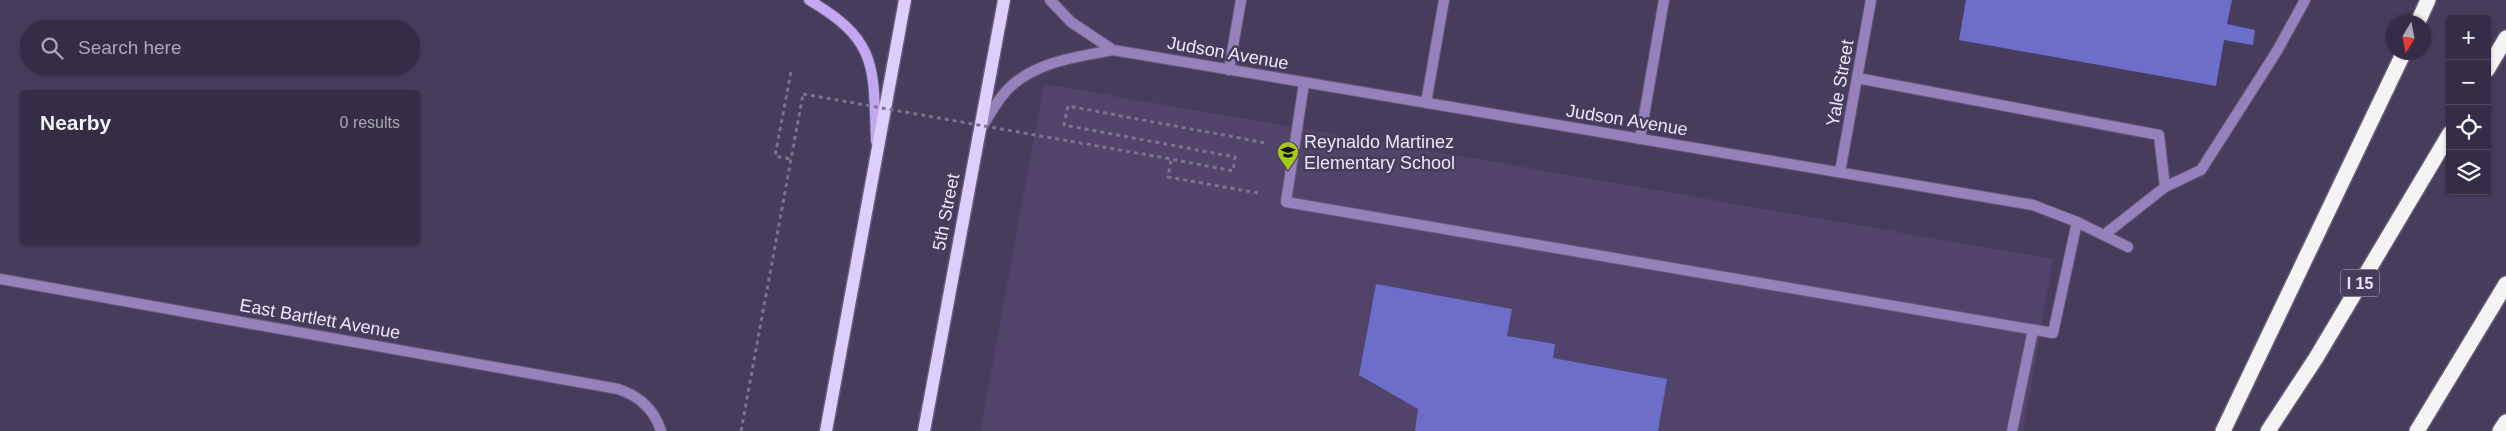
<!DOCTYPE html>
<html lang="en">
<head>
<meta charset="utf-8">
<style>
  :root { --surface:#352d45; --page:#403950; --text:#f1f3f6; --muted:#aaa8b3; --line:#4f495e }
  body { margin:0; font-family:Helvetica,sans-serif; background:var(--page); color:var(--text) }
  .controls { position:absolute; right:15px; top:15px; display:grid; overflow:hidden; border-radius:5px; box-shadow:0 1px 4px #0004 }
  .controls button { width:45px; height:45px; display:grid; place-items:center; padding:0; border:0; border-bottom:1px solid var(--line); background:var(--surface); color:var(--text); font:25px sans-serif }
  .compass { position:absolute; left:2386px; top:15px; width:45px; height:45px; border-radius:50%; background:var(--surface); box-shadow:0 1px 4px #0004; rotate:190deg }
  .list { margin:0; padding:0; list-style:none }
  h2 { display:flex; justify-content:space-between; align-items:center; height:65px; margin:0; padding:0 20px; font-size:21px }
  h2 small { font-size:16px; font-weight:400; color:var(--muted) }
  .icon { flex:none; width:28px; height:28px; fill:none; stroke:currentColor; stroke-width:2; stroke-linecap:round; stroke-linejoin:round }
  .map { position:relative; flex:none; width:2506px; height:431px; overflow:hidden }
  .search { position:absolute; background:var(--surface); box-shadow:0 1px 4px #0004; left:20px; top:20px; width:400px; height:55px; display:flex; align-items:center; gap:12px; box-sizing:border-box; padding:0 18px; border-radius:28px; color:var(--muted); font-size:19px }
  .panel { position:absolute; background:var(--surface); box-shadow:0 1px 4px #0004; left:20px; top:90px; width:400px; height:155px; border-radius:5px }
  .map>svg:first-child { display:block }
</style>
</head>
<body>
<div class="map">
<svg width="2506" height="431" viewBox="0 0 2506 431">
  <rect width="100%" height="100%" fill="#473c5c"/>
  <path fill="#51436a" d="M1044,84L2053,259L2023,431H980Z"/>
  <path fill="#6c6eca" d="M1966,0H2232L2227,24L2255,30L2253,45L2224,40L2216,86L1959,40Z
    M1376,284L1512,309L1507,336L1555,344L1553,358L1667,379L1658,431H1415L1418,409L1359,375Z"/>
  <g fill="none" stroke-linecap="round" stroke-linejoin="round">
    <g stroke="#655b79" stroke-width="12">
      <path id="lane" d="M1229,70L1241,0
        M1857,78L2159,135L2165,187L2104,235
        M1304,83L1286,202L2053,333L2077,222
        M1640,139L1664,0
        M2165,187L2201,170L2277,51L2305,0
        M2012,431L2033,330"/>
    </g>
    <g stroke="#655b79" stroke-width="12">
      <path id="street" d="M1050,0L1071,22L1113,50
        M1426,103L1444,0
        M981,128C990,115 998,98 1010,87C1038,61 1077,57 1113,50L2033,205L2077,222L2128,247
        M1840,172L1871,0
        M0,279L618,389C640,396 654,409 661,431"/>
    </g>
    <g stroke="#655b79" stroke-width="12">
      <path id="secondary" d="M809,0C879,41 873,67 876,141"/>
    </g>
    <g stroke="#655b79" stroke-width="15">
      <path id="primary" d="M826,431L905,0
        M924,431L1004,0"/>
    </g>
    <g stroke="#655b79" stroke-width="18">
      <path id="highway" d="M2418,22L2428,0
        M2487,70L2506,38
        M2223,431L2404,52
        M2268,431L2316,358L2450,133
        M2417,431L2506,284
        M2500,431L2506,422"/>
    </g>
    <path stroke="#7c728e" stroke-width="3" stroke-dasharray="4 4" stroke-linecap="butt" d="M791,72L775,156L791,159
      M1258,193L1168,177L1171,159L1233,171L1235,157L1064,125L1068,106L1266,143
      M741,431L803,94"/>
    <use href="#lane" stroke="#9681bc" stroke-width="10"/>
    <use href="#street" stroke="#9681bc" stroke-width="10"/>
    <use href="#secondary" stroke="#c3a7f2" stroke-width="10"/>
    <use href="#primary" stroke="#decefe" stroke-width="12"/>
    <use href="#highway" stroke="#f4f4f4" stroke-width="15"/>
    <path stroke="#7c728e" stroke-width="3" stroke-dasharray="4 4" stroke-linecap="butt" d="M803,94L1171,159"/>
  </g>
  <defs>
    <g id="school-pin" transform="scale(1.125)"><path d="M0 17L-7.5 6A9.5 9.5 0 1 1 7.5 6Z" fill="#a8c71c" stroke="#473c5c"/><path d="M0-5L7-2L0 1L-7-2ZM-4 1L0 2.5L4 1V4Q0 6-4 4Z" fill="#111"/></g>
  </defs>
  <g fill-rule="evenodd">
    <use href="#school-pin" x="1288" y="152"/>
  </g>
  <g text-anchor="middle" stroke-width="5" stroke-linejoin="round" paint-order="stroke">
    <rect fill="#473c5c" stroke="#bbb4cb" stroke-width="1" x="2341" y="269.5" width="38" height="27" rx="4"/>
    <g font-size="16" font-weight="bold" fill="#ede7fb">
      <text x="2360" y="289">I 15</text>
    </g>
    <g font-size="18" fill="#ede7fb" stroke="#473c5c">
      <text transform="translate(1228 53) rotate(10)" y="6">Judson Avenue</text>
      <text transform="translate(1840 83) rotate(-80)" y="6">Yale Street</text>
      <text transform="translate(1627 120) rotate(9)" y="6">Judson Avenue</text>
      <text transform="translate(946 212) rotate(-79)" y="6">5th Street</text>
      <text transform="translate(320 319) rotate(10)" y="6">East Bartlett Avenue</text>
    </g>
    <g font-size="18" fill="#ede7fb" stroke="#473c5c" text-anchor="start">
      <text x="1304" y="148">Reynaldo Martinez<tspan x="1304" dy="21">Elementary School</tspan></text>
    </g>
  </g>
</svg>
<div class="controls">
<button>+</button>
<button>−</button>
<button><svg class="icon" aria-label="locate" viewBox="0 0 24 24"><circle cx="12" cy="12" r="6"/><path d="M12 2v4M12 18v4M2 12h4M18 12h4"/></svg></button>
<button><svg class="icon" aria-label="layers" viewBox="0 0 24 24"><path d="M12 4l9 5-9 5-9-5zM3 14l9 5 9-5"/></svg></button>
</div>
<svg class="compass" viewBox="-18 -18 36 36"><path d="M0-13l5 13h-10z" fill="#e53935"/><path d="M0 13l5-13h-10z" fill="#aaa8b3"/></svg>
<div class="search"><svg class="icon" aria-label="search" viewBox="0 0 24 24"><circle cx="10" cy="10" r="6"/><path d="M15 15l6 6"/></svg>Search here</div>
<section class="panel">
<h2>Nearby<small>0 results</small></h2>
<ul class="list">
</ul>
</section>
</div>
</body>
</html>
